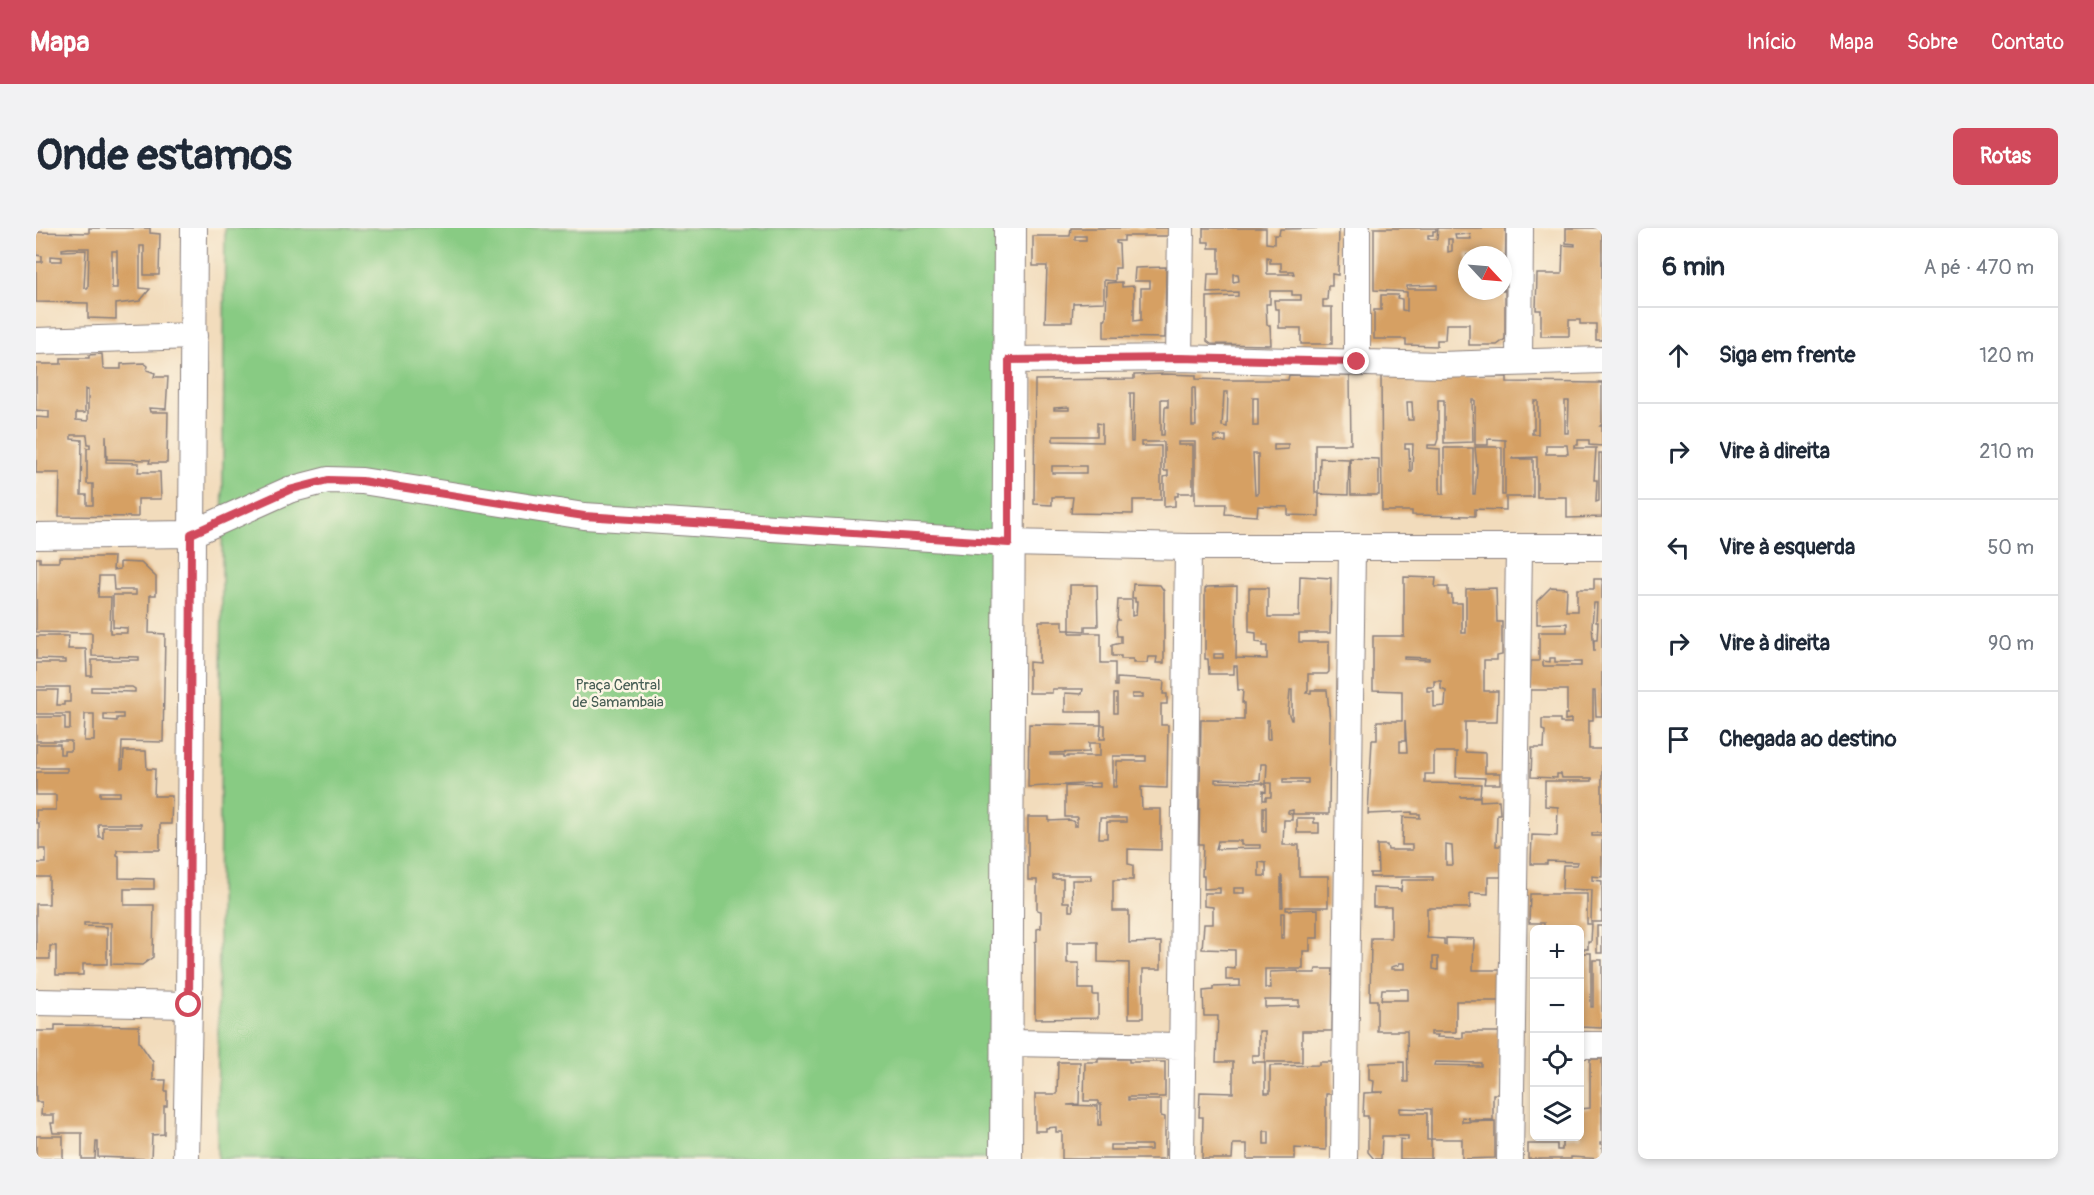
<!DOCTYPE html>
<html lang="pt">
<head>
<meta charset="utf-8">
<style>
  :root { --surface:#fff; --page:#f2f2f3; --text:#1f2937; --muted:#747a83; --line:#e0e1e3; --accent:#d1495b }
  body { margin:0; font-family:Pangolin,sans-serif; background:var(--page); color:var(--text) }
  .controls { position:absolute; right:18px; bottom:18px; display:grid; overflow:hidden; border-radius:9px; box-shadow:0 3px 9px #0003 }
  .controls button { width:54px; height:54px; display:grid; place-items:center; padding:0; border:0; border-bottom:2px solid var(--line); background:var(--surface); color:var(--text); font:30px sans-serif }
  .compass { position:absolute; left:1422px; top:18px; width:54px; height:54px; border-radius:50%; background:var(--surface); box-shadow:0 3px 9px #0003; rotate:116deg }
  .stop { position:absolute; width:18px; height:18px; margin:-14px; border:4px solid #d1495b; border-radius:50%; background:#fff }
  .stop.end { background:#d1495b; border-color:#fff; box-shadow:0 2px 6px #0008 }
  .list { margin:0; padding:0; list-style:none }
  h2 { display:flex; justify-content:space-between; align-items:center; height:78px; margin:0; padding:0 24px; font-size:26px }
  h2 small { font-size:20px; font-weight:400; color:var(--muted) }
  .list li { display:grid; grid-template-columns:39px 1fr auto; gap:18px; align-items:center; box-sizing:border-box; height:96px; padding:0 24px; border-top:2px solid var(--line) }
  .list b { display:block; font-size:22px; white-space:nowrap }
  .list em { font-size:20px; font-style:normal; color:var(--muted) }
  .icon { flex:none; width:33px; height:33px; fill:none; stroke:currentColor; stroke-width:2; stroke-linecap:round; stroke-linejoin:round }
  .map { position:relative; flex:none; width:1566px; height:931px; overflow:hidden; border-radius:9px }
  header { display:flex; align-items:center; gap:36px; box-sizing:border-box; height:84px; padding:0 30px; background:var(--accent); color:#fff }
  header strong { font-size:28px }
  nav { display:flex; gap:33px; margin-inline-start:auto; font-size:21px }
  .intro { display:flex; align-items:center; justify-content:space-between; box-sizing:border-box; height:144px; padding:0 36px }
  h1 { margin:0; font-size:42px }
  .button { padding:15px 27px; border-radius:9px; background:var(--accent); color:#fff; font-size:21px; font-weight:700 }
  main { display:flex; gap:36px; padding:0 36px }
  aside { flex:1; background:var(--surface); border-radius:9px; box-shadow:0 3px 9px #0003 }
  .map>svg:first-child { display:block }
</style>
</head>
<body>
<header>
<strong>Mapa</strong>
<nav><a>Início</a><a>Mapa</a><a>Sobre</a><a>Contato</a></nav>
</header>
<div class="intro"><h1>Onde estamos</h1><a class="button">Rotas</a></div>
<main>
<div class="map">
<svg width="1566" height="931" viewBox="0 0 1566 931">
  <rect width="100%" height="100%" fill="#fcf5e5"/>
  <filter id="ink" filterUnits="userSpaceOnUse"><feTurbulence type="fractalNoise" baseFrequency=".0167" numOctaves="2"/><feDisplacementMap in="SourceGraphic" scale="12" xChannelSelector="R" yChannelSelector="G"/><feConvolveMatrix kernelMatrix="1 2 1 2 8 2 1 2 1" color-interpolation-filters="sRGB"/></filter>
  <filter id="wash" filterUnits="userSpaceOnUse"><feTurbulence type="fractalNoise" baseFrequency=".008" numOctaves="4" result="noise"/><feDisplacementMap in="SourceGraphic" scale="24" xChannelSelector="R" yChannelSelector="G"/><feGaussianBlur stdDeviation="1.35" result="paint"/><feColorMatrix in="noise" values="0 0 0 0 0 0 0 0 0 0 0 0 0 0 0 0 0 1.4 0 .05"/><feComposite in="paint" operator="in"/></filter>
  <g filter="url(#wash)">
    <rect width="100%" height="100%" fill="#f2dcbc"/>
    <path fill="#88cb83" stroke="#55765f" stroke-width="1.5" d="M189,0H981L977,931H181Z"/>
    <g id="blocks">
      <path fill="#d6a063" fill-rule="evenodd" d="M53,0H114V5L124,6L123,47H108V18H104V60L114,61L104,73L80,76V91L52,90V75L0,74V34H6V28L0,27V4L53,5ZM33,20H53L52,60H48L50,22L26,23V21ZM76,23H81V60H76ZM14,28L26,29V33H14Z
        M1035,0H1137V8H1088V13H1080V15L1083,16L1084,40H1079V53L1068,52V74L1037,75L1036,94H1009L1011,38H997V8H1034ZM1039,8H1050V12H1039Z
        M1167,0H1230V15L1238,16V7H1243L1244,1L1303,0L1302,47L1296,46V58H1292L1291,72H1287V79H1296V116H1265V100H1243V81H1239L1238,72H1265V67H1256V63H1234V76H1230L1231,97H1234L1235,117L1175,116L1171,113V69L1202,68V64L1171,65L1172,46H1183V20H1173V14H1167ZM1231,29L1234,30V35H1245V43H1257L1258,46H1231ZM1197,46H1202L1203,53L1197,54Z
        M1338,0H1400V3H1397V7H1392V11H1401L1402,0H1470L1469,62H1467V27H1431V63H1469V111L1461,117H1433V96H1410L1409,112H1401V118L1370,117V111H1338V82H1345V67H1362L1361,70L1366,71V82L1371,83V64L1338,62ZM1434,6L1435,11H1420L1419,7ZM1412,11H1416V23L1412,24ZM1401,57V61H1371V58Z
        M1530,0H1566V112H1560V96H1544V92H1533V108H1505V82H1500L1501,46H1526L1527,17L1539,18V16L1530,15Z
        M1130,39L1129,110L1068,109V91H1070L1071,55L1086,54V59L1098,58V93L1105,92V60H1114V53H1098L1099,40Z
        M66,126L67,141H85V136L108,135L112,138L111,142L119,145L118,149H132L130,181L113,180L114,184H132L131,235H113L114,232L71,231L70,207V234L103,235L102,244H124L125,271H102V289L23,288L24,245H0V189L13,190V183L0,182V136H25V130H53V127ZM49,161L52,162V193L40,192V185H49ZM35,207H51L52,216H54V220H51V256H57V277H51V267H45L46,212L35,211Z
        M1129,146L1160,147V151L1192,152H1252L1253,147L1314,148L1315,216H1279V265H1283L1284,230L1313,231L1312,267L1283,266V288L1252,287V279L1222,278L1221,288L1189,286L1190,276H1159V214H1142V217H1157V265H1142V268H1139V278L1128,279V249L1132,248V243H1128V214H1105V218H1125V272H1097V286L1035,285L1037,269H1016V277L998,276L999,152L1098,151V147ZM1156,160H1159L1160,198H1156ZM1188,164H1192L1191,199L1186,198ZM1094,165H1098L1097,214H1095ZM1217,170H1222V198H1217ZM1125,171H1132V179H1129L1128,207H1125ZM1033,179V182H1018V180ZM1061,195L1066,196V214L1017,213V208H1061ZM1179,208H1190V214H1178ZM1238,216H1252V221L1238,222ZM1217,226H1222V266H1219ZM1016,238H1050V245H1016Z
        M1345,148L1471,149V154L1564,155L1563,154H1566V196L1564,198H1566V218L1553,217V212H1542V217H1539V220H1560L1558,252H1561L1560,274L1563,273V225H1566V289L1531,290V269H1501V229L1476,230V231H1497V269H1470V282L1439,281V288L1376,287V283H1346ZM1402,172H1408V215L1437,214L1436,172H1439V217H1452V211L1469,212V267H1466V219H1439L1441,240L1439,266H1437V220H1408V266H1404V221L1392,220V217H1400L1402,211ZM1498,173H1502V206H1496V201H1498ZM1529,173H1533L1532,205H1529ZM1371,174H1376L1377,192H1372ZM1369,216H1377L1376,244H1374L1373,221H1369ZM1510,217H1531L1532,226H1510Z
        M1314,230L1343,231V267H1315Z
        M23,329H78L77,342L84,341V334L105,335L120,349V367H114L113,405L129,406L127,514L86,513L85,541L87,540L88,523H110L111,541H119L118,568H136L135,596H124V622H81V627L83,628V650L118,651V661H88V677H118L117,729L106,737L75,736V695H48V698L71,699V736H47V747H20V718H14V731H0V676H13V649H0V635H10V621H3V595H0V582H20V567H0V544H31V540H0V516H24V526H28V523H35V513H0V489H29V501H34V486H0V462H22L21,477H28V474H34V459H0V435H29V432L0,431V408H33L32,421H50L51,448H56V432H103V429L56,428V405L0,404V330H4V334H23ZM63,348H77L78,362H100V367H77V399L91,400V405H74L75,369H62ZM55,459H96L99,461V464L55,463ZM49,486H58V513H48ZM68,486H87V490H81V493L68,492ZM64,564H84V568H64ZM62,596H105V599H67V610L63,609Z
        M1264,348L1295,350L1294,405H1263V414H1293V444L1291,446H1272V462L1270,465H1275V462H1291L1294,493L1293,586H1257V582L1252,583V585L1256,586V592H1248L1247,617H1263V648H1292V679H1250V682L1282,681V710H1274V723H1267V741H1229V760H1235L1234,744L1262,743L1263,745H1279L1280,741H1297L1296,803H1266V834H1229V803H1223V827H1216V834H1229V865H1234V838L1283,837V834H1297V866H1290V922L1259,920V931H1211V916H1197L1196,931H1166L1167,889H1163L1164,864L1197,865V834H1180L1182,788H1168L1167,763L1177,762V759L1204,758V752H1190V740L1199,741V722L1166,721L1168,696H1177V679L1168,678V665H1184V660L1168,661V648H1166L1167,616H1163L1165,492H1208V475H1206L1207,462H1202L1201,438H1198V446H1173L1172,431H1169V361L1171,359L1201,358L1200,430L1231,431V418H1227V415L1220,414V405L1213,404V360H1232V389H1263ZM1178,426H1187V430H1178ZM1254,462H1256V492H1255L1252,484ZM1231,492H1233L1234,511H1231ZM1225,536H1231L1230,555H1235V569H1230V572H1227V563L1230,564V556H1227V555L1179,554V551L1224,552ZM1247,551H1272V555H1247ZM1227,579H1230V604H1227ZM1182,613H1205V617H1224V620L1180,621ZM1223,634L1230,635V648H1223ZM1245,648H1246L1247,679H1245ZM1198,660H1208V665H1198ZM1245,685H1248V710H1245ZM1229,772H1263V778L1229,779ZM1228,903H1233V916H1228Z
        M1368,349L1400,350L1399,359H1412V367H1416V375H1426V405H1430V361L1460,360L1461,394H1466V427L1461,428V432H1448V463H1462L1461,494H1429V524L1449,525V545H1464V556H1448L1449,550L1420,549L1421,524H1398V546H1389V555L1445,556L1444,568L1424,569H1444V573L1463,572L1464,586H1461L1460,618H1466L1465,649H1452V666L1434,665V680H1391V710L1408,711V717H1410V710L1438,711L1437,742H1464V773H1420V804H1395V807H1402L1401,809L1427,810V804H1463L1462,866H1457V892H1433V890L1426,889V894L1459,893V930L1426,931V911H1395V881L1364,880V885H1391V912H1395V931H1364V911L1372,912V908H1346L1345,931H1338L1332,924V888H1327L1328,865L1348,864H1337L1338,853L1333,852V835L1368,834V854H1372L1371,803H1341V772H1334L1335,710H1355V679H1337V660L1364,661L1365,664L1366,652H1397V649H1334V645H1342L1341,617H1351L1352,622H1376V617H1366L1367,589L1384,590V586H1376V584L1332,586L1336,512H1341V493H1366V463L1337,462V408H1368ZM1368,429L1393,430V432L1368,431ZM1398,453H1405V461L1410,463L1409,478L1398,479V463H1391V459H1398ZM1369,493L1371,524H1364V513H1369ZM1410,617L1416,618L1417,637H1410ZM1397,729H1402V742L1397,741ZM1363,735H1369V741H1355V739L1363,737ZM1346,761H1372V772H1345ZM1399,834L1445,835V838L1398,837Z
        M1558,351H1566V488H1560L1559,463H1557V492H1553V521H1565L1566,523V605H1556V608H1566V649L1556,648V652L1566,653V694H1555L1556,662L1526,661L1527,637H1541L1542,634L1511,633V636H1495L1496,607L1521,608L1522,579L1509,578V553H1556V550H1526L1525,546H1521V550L1495,549L1496,520H1508L1509,503L1506,502V491H1524V495H1535V491L1529,492V486H1531V462H1494L1495,433H1503V404H1531V395L1501,396V373L1515,359L1531,360L1530,383H1541V361H1558ZM1558,375H1561L1560,394H1562L1561,412H1558V424L1556,397ZM1514,430H1519V434H1545V438H1507V433L1514,434Z
        M1097,356L1124,357L1128,363V435H1120L1121,429H1112L1111,435H1097V431H1085V428H1076V417L1085,415V408H1081L1080,398L1081,392H1083L1081,389L1082,372H1096V388L1100,387L1101,374H1099V370H1096Z
        M1034,357H1061L1062,398H1049V403L1034,402V405H1065V435H1079V458H1081V450L1128,453L1127,466H1131V476H1125V497H1132L1131,560L1105,559L1106,581H1125V622L1092,621V636L1097,637V652H1077V683H1093V715L1125,714V741H1107V790H1093V735L1062,734V714H1031V735H1043V761H1057V767H1062V790L999,791V714L1001,713V701L1005,700V683L1001,682V652H992V589H1013V593L1034,592L1038,594V598H1041V589H1029V558L1064,559V555L992,559L993,496L1065,497L1064,511H1069V497H1065V484H1029V465L1046,466L1047,461H1016V465H993V434L1003,435V393H1027V402H1034ZM1078,466H1081V485H1078ZM1096,466H1107V470H1096ZM1053,515H1064V528H1032V529H1028V527H1014V525L1053,524ZM1077,528H1110V533H1081L1080,559H1077ZM1064,590H1090V594H1071V610H1063ZM1017,647H1055V652H1036L1037,683H1033V674H1027V651H1017Z
        M1261,590H1278V595H1283V605H1261Z
        M1494,666H1551V696H1556L1555,714H1552V721H1544V702H1508V695H1493Z
        M1561,698H1566V725H1561Z
        M1544,725H1555V779H1557V732H1566V800L1544,799Z
        M19,797L103,798V814L117,834V852H130L129,863H131V878H128V906L116,907L115,931L62,929V914H60L59,931H46V905H17L15,895H18V887H5L6,874H0V803H19Z
        M1062,831H1093V834H1129V869H1092V872H1125V888L1129,889V931H1026V904H1020V899L1010,900V903H999V866H1021L1022,834H1044L1043,876L1031,877L1062,878V897H1065V876H1062V873H1048L1049,834H1062ZM1074,917H1115V922H1074Z
        M1554,831H1566V914H1564V916H1566V931L1535,929V931H1492V916H1521V922H1526V909H1544V881L1554,880Z
        M0,908H27V931H0Z"/>
    </g>
  </g>
  <g filter="url(#ink)">
    <use href="#blocks" fill-opacity="0" stroke="#8a7f7c" stroke-width="1.5"/>
    <g fill="none" stroke-linecap="round" stroke-linejoin="round">
      <g stroke="#8a7f7c" stroke-width="28">
        <path id="minor" d="M0,113L158,108
          M1143,130L1145,0
          M973,132L1143,130L1404,137L1566,132
          M1321,134V0
          M1483,134L1484,0
          M0,308L155,306L253,262L292,252L326,253L548,288L973,315L1152,319H1566
          M0,774L153,777
          M971,815L1145,818
          M1544,817H1566
          M150,931L153,777L158,0
          M1145,931L1152,319
          M1308,931L1316,320
          M1474,931L1483,320"/>
      </g>
      <g stroke="#8a7f7c" stroke-width="34">
        <path id="tertiary" d="M970,931L974,0"/>
      </g>
      <use href="#minor" stroke="#fff" stroke-width="26"/>
      <use href="#tertiary" stroke="#fff" stroke-width="32"/>
    </g>
  </g>
  <g fill="none" stroke-linecap="round" stroke-linejoin="round" filter="url(#ink)">
    <path stroke="#d1495b" stroke-width="8" d="M153,777L155,306L253,262L292,252L326,253L548,288L973,315V132L1143,130L1321,134"/>
  </g>
  <g text-anchor="middle" stroke-width="5" stroke-linejoin="round" paint-order="stroke">
    <g font-size="15" fill="#465d54" stroke="#fcf5e5">
      <text x="582" y="462">Praça Central<tspan x="582" dy="17">de Samambaia</tspan></text>
    </g>
  </g>
</svg>
<div class="controls">
<button>+</button>
<button>−</button>
<button><svg class="icon" aria-label="locate" viewBox="0 0 24 24"><circle cx="12" cy="12" r="6"/><path d="M12 2v4M12 18v4M2 12h4M18 12h4"/></svg></button>
<button><svg class="icon" aria-label="layers" viewBox="0 0 24 24"><path d="M12 4l9 5-9 5-9-5zM3 14l9 5 9-5"/></svg></button>
</div>
<svg class="compass" viewBox="-18 -18 36 36"><path d="M0-13l5 13h-10z" fill="#e53935"/><path d="M0 13l5-13h-10z" fill="#747a83"/></svg>
<div class="stop" style="left:153px;top:777px"></div>
<div class="stop end" style="left:1321px;top:134px"></div>
</div>
<aside>
<h2>6 min<small>A pé · 470 m</small></h2>
<ul class="list">
<li><svg class="icon" aria-label="ahead" viewBox="0 0 24 24"><path d="M12 20V5M6 11l6-6 6 6"/></svg><div><b>Siga em frente</b></div><em>120 m</em></li>
<li><svg class="icon" aria-label="right" viewBox="0 0 24 24"><path d="M7 20v-9h11M14 6l5 5-5 5"/></svg><div><b>Vire à direita</b></div><em>210 m</em></li>
<li><svg class="icon" aria-label="left" viewBox="0 0 24 24"><path d="M17 20v-9H6M10 6l-5 5 5 5"/></svg><div><b>Vire à esquerda</b></div><em>50 m</em></li>
<li><svg class="icon" aria-label="right" viewBox="0 0 24 24"><path d="M7 20v-9h11M14 6l5 5-5 5"/></svg><div><b>Vire à direita</b></div><em>90 m</em></li>
<li><svg class="icon" aria-label="arrive" viewBox="0 0 24 24"><path d="M6 21V4h12l-3 4 3 4H6"/></svg><div><b>Chegada ao destino</b></div></li>
</ul>
</aside>
</main>
</body>
</html>
